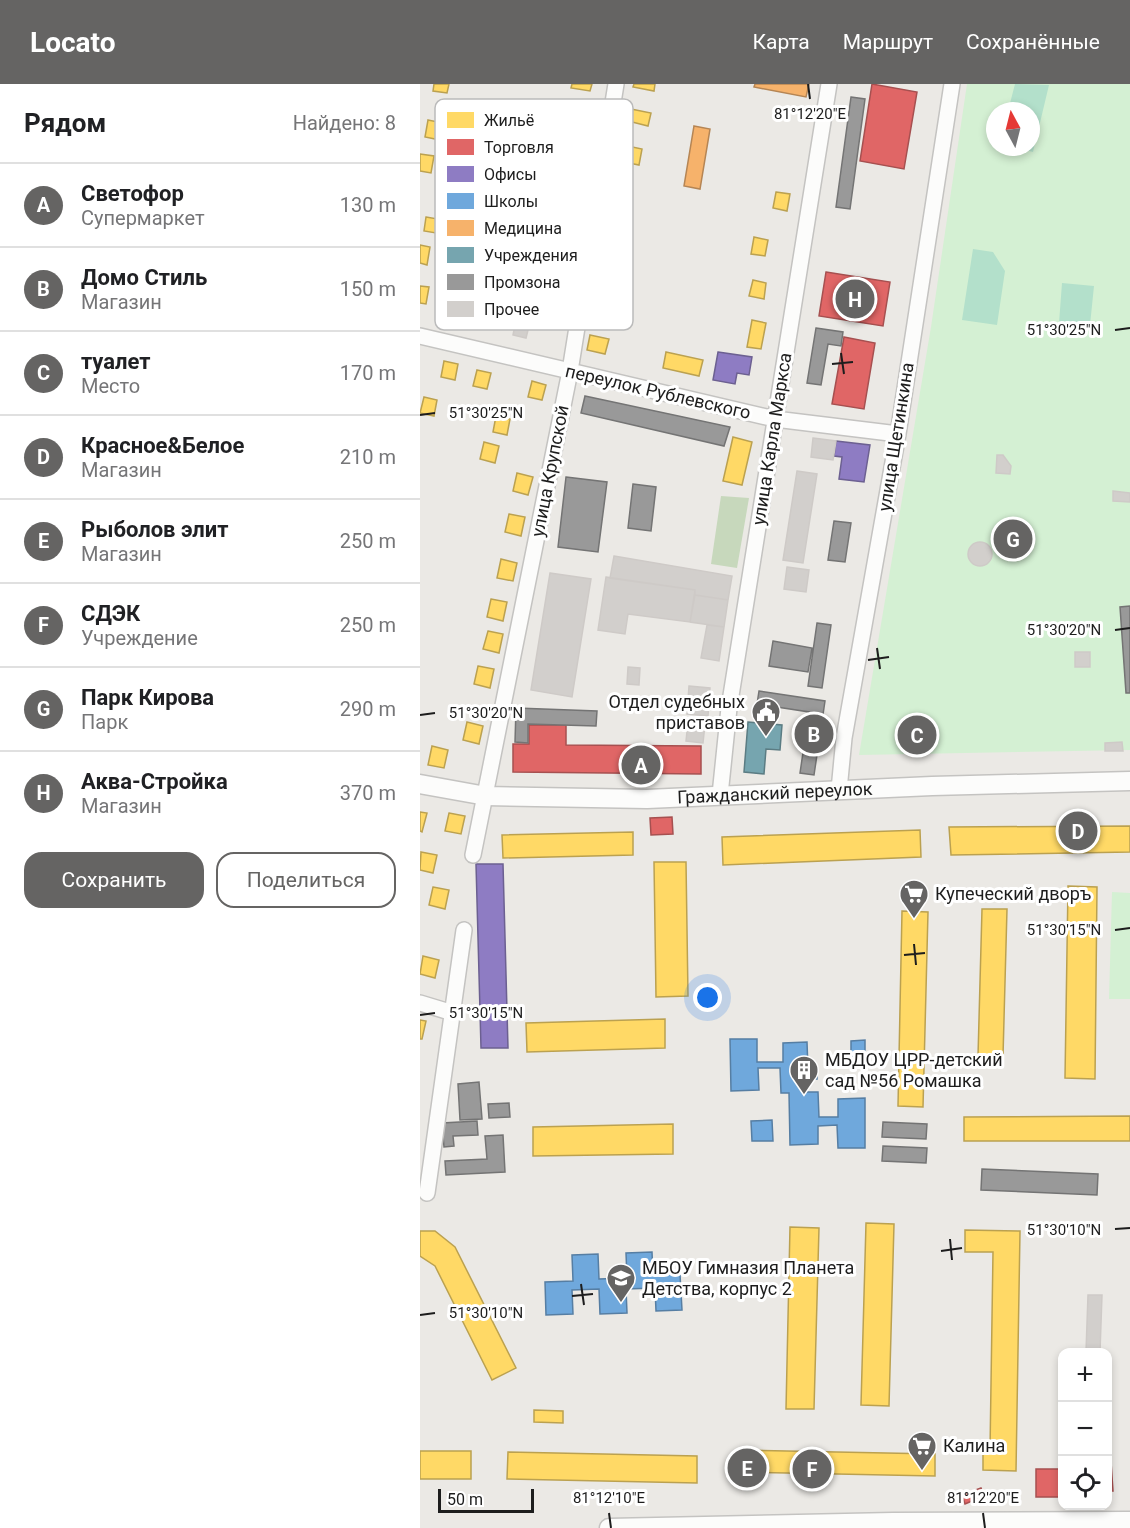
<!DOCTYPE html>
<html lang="ru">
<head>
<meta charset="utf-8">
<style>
  :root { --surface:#fff; --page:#f6f6f6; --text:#202124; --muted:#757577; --line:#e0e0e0; --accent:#656463 }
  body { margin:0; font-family:Roboto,sans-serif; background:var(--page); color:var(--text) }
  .controls { position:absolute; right:18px; bottom:18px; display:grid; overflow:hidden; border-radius:12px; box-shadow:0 3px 9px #0003 }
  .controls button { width:54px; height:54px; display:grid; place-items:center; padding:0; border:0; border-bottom:2px solid var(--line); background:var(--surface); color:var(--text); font:30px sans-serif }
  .compass { position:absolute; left:566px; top:18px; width:54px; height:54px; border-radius:50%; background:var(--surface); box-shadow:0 3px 9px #0003; rotate:353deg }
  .scale { position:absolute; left:18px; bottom:15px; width:96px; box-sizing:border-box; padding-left:6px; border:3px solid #1d1d1d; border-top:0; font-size:16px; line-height:21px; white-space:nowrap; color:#1d1d1d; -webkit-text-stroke:4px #fff; paint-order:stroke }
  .you { position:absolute; left:288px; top:914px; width:21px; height:21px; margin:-15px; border:4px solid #fff; border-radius:50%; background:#1a73e8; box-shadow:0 0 0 9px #1a73e833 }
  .badge { display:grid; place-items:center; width:39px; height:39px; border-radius:50%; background:var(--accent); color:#fff; font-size:20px; font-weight:700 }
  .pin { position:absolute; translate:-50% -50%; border:3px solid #fff; box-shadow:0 2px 6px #0006 }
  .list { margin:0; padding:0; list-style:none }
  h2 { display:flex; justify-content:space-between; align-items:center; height:78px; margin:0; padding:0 24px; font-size:26px }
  h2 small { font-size:20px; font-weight:400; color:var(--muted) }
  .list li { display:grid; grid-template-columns:39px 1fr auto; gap:18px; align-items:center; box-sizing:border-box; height:84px; padding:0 24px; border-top:2px solid var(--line) }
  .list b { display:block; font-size:22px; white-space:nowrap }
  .list p { margin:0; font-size:20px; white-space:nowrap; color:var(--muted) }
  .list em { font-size:20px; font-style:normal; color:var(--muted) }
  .actions { display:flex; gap:12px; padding:18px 24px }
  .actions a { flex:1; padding:14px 0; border:2px solid var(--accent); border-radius:18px; text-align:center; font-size:21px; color:var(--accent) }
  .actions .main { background:var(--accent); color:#fff }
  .icon { flex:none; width:33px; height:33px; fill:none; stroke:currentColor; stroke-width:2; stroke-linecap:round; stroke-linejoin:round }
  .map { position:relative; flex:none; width:710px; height:1444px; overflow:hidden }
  header { display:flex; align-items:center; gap:36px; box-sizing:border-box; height:84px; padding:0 30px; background:var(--accent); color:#fff }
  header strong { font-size:28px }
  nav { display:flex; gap:33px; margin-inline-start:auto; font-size:21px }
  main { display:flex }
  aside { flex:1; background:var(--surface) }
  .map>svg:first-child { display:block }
</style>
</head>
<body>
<header>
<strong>Locato</strong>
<nav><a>Карта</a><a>Маршрут</a><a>Сохранённые</a></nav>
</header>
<main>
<aside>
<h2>Рядом<small>Найдено: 8</small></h2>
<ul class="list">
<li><span class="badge">A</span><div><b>Светофор</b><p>Супермаркет</p></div><em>130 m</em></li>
<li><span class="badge">B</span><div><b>Домо Стиль</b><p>Магазин</p></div><em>150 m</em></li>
<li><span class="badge">C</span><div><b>туалет</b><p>Место</p></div><em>170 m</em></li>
<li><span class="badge">D</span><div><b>Красное&amp;Белое</b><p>Магазин</p></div><em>210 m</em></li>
<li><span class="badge">E</span><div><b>Рыболов элит</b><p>Магазин</p></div><em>250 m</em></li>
<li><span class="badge">F</span><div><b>СДЭК</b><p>Учреждение</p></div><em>250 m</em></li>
<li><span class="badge">G</span><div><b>Парк Кирова</b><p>Парк</p></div><em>290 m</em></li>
<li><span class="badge">H</span><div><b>Аква-Стройка</b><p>Магазин</p></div><em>370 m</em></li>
</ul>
<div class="actions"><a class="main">Сохранить</a><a>Поделиться</a></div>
</aside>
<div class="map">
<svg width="710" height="1444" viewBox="0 0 710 1444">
  <rect width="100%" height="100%" fill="#ebe9e5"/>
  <path fill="#c7d8bc" d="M301,412L329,414L317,484L291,480Z"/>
  <path fill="#d4f0d3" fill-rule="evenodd" d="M547,0H710V666L439,671L511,243ZM575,27H611V63H575Z
    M692,808L710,809V915H689Z"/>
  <path fill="#b3e0cb" d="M595,0L629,1L613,68L594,63H611V27H588Z
    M553,165L573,168L585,187L577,241L542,236Z
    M642,199L674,202L670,241L639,239Z"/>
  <path fill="#ffd966" stroke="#bba150" stroke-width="1.5" d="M14,0H29L27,9L13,7Z
    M152,0H172L170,7L151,4Z
    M214,0H235L234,7L213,3Z
    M211,25L231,29L228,42L208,37Z
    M8,36L23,39L20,56L5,53Z
    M203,61L222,65L219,81L199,77Z
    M0,70L14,72L11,89L0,87Z
    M356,108L370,110L367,127L353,124Z
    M6,133L18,135L16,149L4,147Z
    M334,153L348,156L345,172L331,170Z
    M0,161L10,163L7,181L0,179Z
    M333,196L346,199L344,215L329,212Z
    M0,202L9,203L6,220L0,219Z
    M332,236L346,239L341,265L327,263Z
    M170,251L189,255L185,270L167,266Z
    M246,268L283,276L279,292L243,284Z
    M24,277L38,280L35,296L21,293Z
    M57,286L71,289L67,305L53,302Z
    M112,297L126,301L122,316L108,313Z
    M4,313L17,316L14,332L0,329Z
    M76,332L90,335L87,351L73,348Z
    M313,353L332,358L322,401L303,397Z
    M64,358L79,362L75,379L60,375Z
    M97,389L113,393L108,411L93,407Z
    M89,430L105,433L101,452L85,448Z
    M81,475L97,479L93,497L77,494Z
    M71,515L87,518L83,537L67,533Z
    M68,547L83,550L79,569L63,565Z
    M58,582L74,585L70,604L54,600Z
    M47,638L63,642L59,660L43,656Z
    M12,662L28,666L24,684L8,681Z
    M0,728L7,729L2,748L0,747Z
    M29,729L45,732L41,750L25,747Z
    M710,742V768L531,771L529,743Z
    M500,746L501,773L303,781L302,753Z
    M213,748V771L83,774L82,751Z
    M1,768L17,771L13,789L0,786Z
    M234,778H266L268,912L236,913Z
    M648,802L677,803L675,995L645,994Z
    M13,803L29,806L25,825L9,821Z
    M562,825H587L583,972H558Z
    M482,827L508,828L503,1023L478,1022Z
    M3,872L19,876L15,894L0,890Z
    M245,935V964L107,968L106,939Z
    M0,936L6,937L2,955H0Z
    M710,1032V1057H544V1033Z
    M253,1040V1070L113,1072V1043Z
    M446,1139L474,1140L469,1322L441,1321Z
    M370,1143L399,1144L394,1325H366Z
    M545,1146L600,1147L596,1387L563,1386V1366L570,1367L573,1168H545Z
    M0,1147H15L35,1163L96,1284L72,1296L15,1182L0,1172Z
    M114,1326L143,1327V1339L114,1338Z
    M318,1366L515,1370V1392L318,1388Z
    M0,1367H51V1395H0Z
    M88,1368L277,1372V1399L87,1395Z"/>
  <path fill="#e06666" stroke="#a65050" stroke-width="1.5" d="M452,0L497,8L484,85L440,77Z
    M406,188L470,198L463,242L399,232Z
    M424,253L455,259L444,325L412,320Z
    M109,641H146V661L281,662V690L93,688V660H109Z
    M252,733L253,750L231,751L230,734Z
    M688,1363H690L693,1407H688Z
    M616,1385H642V1413H616Z
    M561,1404L564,1412L545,1420L542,1411Z"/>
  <path fill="#8e7cc3" stroke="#6c6091" stroke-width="1.5" d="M298,268L332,273L329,291L317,289L315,300L293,296Z
    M416,357L450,361L444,398L419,395L422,373L414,372Z
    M56,780H83L88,964H61Z"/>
  <path fill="#6fa8dc" stroke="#567ea3" stroke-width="1.5" d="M310,955H337V978H363V959L387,958L388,985H397V995H386L387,1008H398L399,1033H418V1015L445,1014V1064H418L417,1041L398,1042V1060L370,1061L369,1009H361L360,984H338L339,1006L311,1007Z
    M445,956V972H431V957Z
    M352,1036L353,1057H332L331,1037Z
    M232,1168L233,1191L260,1190L262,1226L236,1227L235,1204L206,1205L207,1229L180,1230L179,1205L152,1206L153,1230L126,1231L125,1198L153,1197L152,1171L178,1170L179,1195L207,1194L206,1169Z"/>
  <path fill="#f6b26b" stroke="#b58554" stroke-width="1.5" d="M335,0H389L386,13L334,3Z
    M274,42L290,45L280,105L264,102Z"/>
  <path fill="#76a5af" stroke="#5b7c83" stroke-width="1.5" d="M328,638L362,641L360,666L346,665L344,690L324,688Z"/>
  <path fill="#999" stroke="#747474" stroke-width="1.5" d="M431,13L445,15L430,125L416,123Z
    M396,244L423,248L421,262L408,260L401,301L387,299Z
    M165,312L310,343L304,362L161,329Z
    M146,393L187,398L178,468L138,463Z
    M213,400L236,403L231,447L208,444Z
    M414,437L431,439L425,478L408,476Z
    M710,522V609H706L700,523Z
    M397,539L411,541L402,604L388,602Z
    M353,557L392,564L388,588L349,582Z
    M339,607L405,617L394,691L380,689L389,628L337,620Z
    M96,624L177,627L176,642L108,640V659L95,658Z
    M59,998L62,1035L40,1036L38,1000Z
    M89,1019L90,1033L69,1034L68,1020Z
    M57,1037L58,1051L33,1052L34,1062L24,1063L22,1039Z
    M463,1038L507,1040L506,1055L462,1053Z
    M83,1051L85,1088L26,1091L25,1077L67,1075L65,1052Z
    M463,1062L507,1064L506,1079L462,1077Z
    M562,1085L678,1090L677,1111L561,1106Z"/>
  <path fill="#d2cfcc" stroke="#cecac7" stroke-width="1.5" d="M97,231L111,234L106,254L93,251Z
    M393,354L416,357L413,376L391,373Z
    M577,371H583L591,382L590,390L576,389Z
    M377,387L397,390L383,479L363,476Z
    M693,407L710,409V418L693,417Z
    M548 470a12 12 0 1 1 24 0a12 12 0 1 1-24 0Z
    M194,472L312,492L308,516L275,511V506L190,494Z
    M367,483L389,486L386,508L364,505Z
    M130,489L171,495L152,613L111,606Z
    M186,493L275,506L270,538L208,530L205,550L178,546Z
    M275,511L308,516L304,543L270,538Z
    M287,541L304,543L299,577L281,574Z
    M655,568H670V583H655Z
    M208,583L220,584L219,601L207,600Z
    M269,602L290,604L288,632L267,630Z
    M268,638L285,640L283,659L266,657Z
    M702,658L703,667H685V659Z
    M668,1211H682L680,1268H666Z"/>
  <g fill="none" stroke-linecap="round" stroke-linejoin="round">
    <g stroke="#c4c3c1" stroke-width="18">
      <path id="minor" d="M0,252L355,335L478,350
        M419,706L424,654L478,350L532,0
        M300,711L309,624L409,0
        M53,771L150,287L196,0
        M0,919L33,929
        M7,1109L44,846"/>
    </g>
    <g stroke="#c4c3c1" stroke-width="21">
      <g id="tertiary">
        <path id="s1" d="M0,700L66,712L227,715L512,702L710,697"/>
        <path d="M189,1444L473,1438L710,1437"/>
      </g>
    </g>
    <use href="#minor" stroke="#fcfcfb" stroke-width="15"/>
    <use href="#tertiary" stroke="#fcfcfb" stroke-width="18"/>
  </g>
  <path fill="none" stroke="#1d1d1d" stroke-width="2" d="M388,0L390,15M695,246L710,244M421,269L424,290M412,280L433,278M0,331L15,329M695,546L710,544M457,564L460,585M448,576L469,573M0,631L15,629M695,846L710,844M494,860L496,881M484,871L505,869M0,931L15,929M695,1145L710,1144M530,1155L532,1176M521,1167L542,1164M161,1200L164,1221M152,1212L173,1210M0,1231L15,1229M189,1429L191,1444M563,1429L565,1444"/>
  <defs>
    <g id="civic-pin" transform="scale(1.5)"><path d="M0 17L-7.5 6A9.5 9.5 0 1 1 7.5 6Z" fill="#656463" stroke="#fff"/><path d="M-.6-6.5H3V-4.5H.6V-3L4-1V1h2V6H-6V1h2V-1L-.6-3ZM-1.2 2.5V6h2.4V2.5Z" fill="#fff"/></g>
    <g id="supermarket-pin" transform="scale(1.5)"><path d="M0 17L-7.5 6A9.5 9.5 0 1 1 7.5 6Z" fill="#656463" stroke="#fff"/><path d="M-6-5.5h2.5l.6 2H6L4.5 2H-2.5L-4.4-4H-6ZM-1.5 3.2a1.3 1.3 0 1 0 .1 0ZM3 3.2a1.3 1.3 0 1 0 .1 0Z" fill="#fff"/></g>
    <g id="building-pin" transform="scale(1.5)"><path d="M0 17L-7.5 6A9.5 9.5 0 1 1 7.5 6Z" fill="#656463" stroke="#fff"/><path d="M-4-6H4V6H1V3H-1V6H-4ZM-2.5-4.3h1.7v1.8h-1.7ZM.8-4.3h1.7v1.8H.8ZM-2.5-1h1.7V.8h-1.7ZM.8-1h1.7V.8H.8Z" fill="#fff"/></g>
    <g id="school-pin" transform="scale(1.5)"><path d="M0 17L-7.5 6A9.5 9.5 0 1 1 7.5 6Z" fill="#656463" stroke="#fff"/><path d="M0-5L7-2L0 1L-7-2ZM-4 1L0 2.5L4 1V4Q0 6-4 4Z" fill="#fff"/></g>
  </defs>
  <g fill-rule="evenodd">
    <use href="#civic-pin" x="346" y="628"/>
    <use href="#supermarket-pin" x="494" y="810"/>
    <use href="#building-pin" x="384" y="986"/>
    <use href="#school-pin" x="201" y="1194"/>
    <use href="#supermarket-pin" x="502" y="1362"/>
  </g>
  <g text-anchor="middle" stroke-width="6" stroke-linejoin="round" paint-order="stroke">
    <g font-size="18" fill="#1d1d1d" stroke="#fff">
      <text transform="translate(238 308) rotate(13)" y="6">переулок Рублевского</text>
      <text transform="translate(476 353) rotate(-81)" y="6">улица Щетинкина</text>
      <text transform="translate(352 355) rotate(-81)" y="6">улица Карла Маркса</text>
      <text transform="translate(130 387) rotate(-79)" y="6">улица Крупской</text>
      <text dy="6" stroke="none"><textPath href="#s1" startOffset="356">Гражданский переулок</textPath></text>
    </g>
    <g font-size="18" fill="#1d1d1d" stroke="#fff" text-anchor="start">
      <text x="325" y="624" text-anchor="end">Отдел судебных<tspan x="325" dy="21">приставов</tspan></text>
      <text x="515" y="816">Купеческий дворъ</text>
      <text x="405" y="982">МБДОУ ЦРР-детский<tspan x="405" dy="21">сад №56 Ромашка</tspan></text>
      <text x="222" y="1190">МБОУ Гимназия Планета<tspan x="222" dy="21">Детства, корпус 2</tspan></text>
      <text x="523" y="1368">Калина</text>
    </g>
  </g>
  <rect x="15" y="15" width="198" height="231" rx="9" fill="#fff" stroke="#bbb" stroke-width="1.5"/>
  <rect x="27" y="28" width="27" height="16" fill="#ffd966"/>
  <rect x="27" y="55" width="27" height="16" fill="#e06666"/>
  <rect x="27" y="82" width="27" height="16" fill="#8e7cc3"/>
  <rect x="27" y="109" width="27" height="16" fill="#6fa8dc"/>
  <rect x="27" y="136" width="27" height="16" fill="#f6b26b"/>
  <rect x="27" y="163" width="27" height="16" fill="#76a5af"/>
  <rect x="27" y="190" width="27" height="16" fill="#999"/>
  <rect x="27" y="217" width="27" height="16" fill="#d2cfcc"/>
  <g font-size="16" fill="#1d1d1d">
    <text x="64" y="42">Жильё</text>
    <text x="64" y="69">Торговля</text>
    <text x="64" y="96">Офисы</text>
    <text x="64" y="123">Школы</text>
    <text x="64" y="150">Медицина</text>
    <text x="64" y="177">Учреждения</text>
    <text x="64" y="204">Промзона</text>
    <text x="64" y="231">Прочее</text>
  </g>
  <g font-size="15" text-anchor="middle" fill="#1d1d1d" stroke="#fff" stroke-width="6" stroke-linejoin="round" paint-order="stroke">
    <text x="390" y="35">81°12'20"E</text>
    <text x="644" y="251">51°30'25"N</text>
    <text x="66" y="334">51°30'25"N</text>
    <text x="644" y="551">51°30'20"N</text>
    <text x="66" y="634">51°30'20"N</text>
    <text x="644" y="851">51°30'15"N</text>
    <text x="66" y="934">51°30'15"N</text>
    <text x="644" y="1151">51°30'10"N</text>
    <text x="66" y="1234">51°30'10"N</text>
    <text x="189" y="1419">81°12'10"E</text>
    <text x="563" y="1419">81°12'20"E</text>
  </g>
</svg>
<div class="controls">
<button>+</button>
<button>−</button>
<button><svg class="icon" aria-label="locate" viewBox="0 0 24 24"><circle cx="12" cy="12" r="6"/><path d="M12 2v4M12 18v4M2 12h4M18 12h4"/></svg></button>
</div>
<svg class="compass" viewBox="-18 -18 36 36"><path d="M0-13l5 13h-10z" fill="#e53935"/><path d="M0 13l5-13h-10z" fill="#757577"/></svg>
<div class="scale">50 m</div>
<div class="you"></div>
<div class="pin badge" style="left:221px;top:681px">A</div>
<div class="pin badge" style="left:394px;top:650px">B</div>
<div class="pin badge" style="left:497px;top:651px">C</div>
<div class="pin badge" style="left:658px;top:747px">D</div>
<div class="pin badge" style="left:327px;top:1384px">E</div>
<div class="pin badge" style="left:392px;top:1385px">F</div>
<div class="pin badge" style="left:593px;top:455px">G</div>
<div class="pin badge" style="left:435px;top:215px">H</div>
</div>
</main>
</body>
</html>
